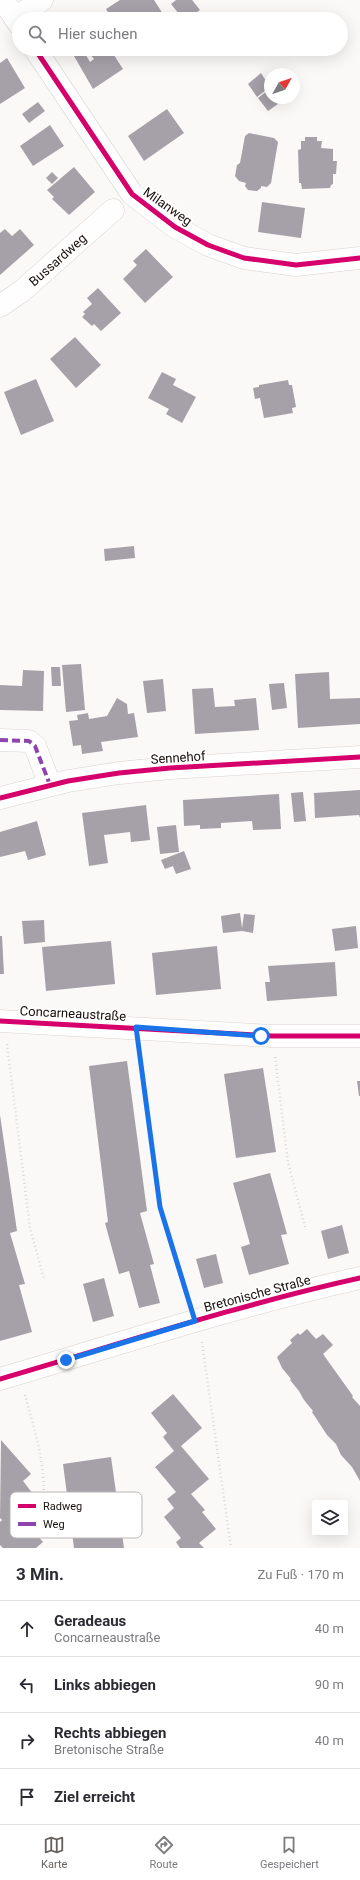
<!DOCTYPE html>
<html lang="de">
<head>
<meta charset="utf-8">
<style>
  :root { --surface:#fff; --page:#f7f7f7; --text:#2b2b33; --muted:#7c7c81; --line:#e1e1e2; --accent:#67615d }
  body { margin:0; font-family:Roboto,sans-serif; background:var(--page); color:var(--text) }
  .controls { position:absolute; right:12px; bottom:12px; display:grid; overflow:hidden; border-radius:4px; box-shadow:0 4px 16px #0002 }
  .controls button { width:36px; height:36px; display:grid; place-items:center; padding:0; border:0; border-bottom:1px solid var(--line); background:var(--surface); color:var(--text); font:20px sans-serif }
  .compass { position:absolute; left:264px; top:68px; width:36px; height:36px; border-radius:50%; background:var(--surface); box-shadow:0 4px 16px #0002; rotate:50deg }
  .stop { position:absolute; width:12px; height:12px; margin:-9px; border:3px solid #1a73e8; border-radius:50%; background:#fff }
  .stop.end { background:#1a73e8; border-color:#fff; box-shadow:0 1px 4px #0008 }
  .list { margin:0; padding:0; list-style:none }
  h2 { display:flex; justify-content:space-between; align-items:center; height:52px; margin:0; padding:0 16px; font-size:17px }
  h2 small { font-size:13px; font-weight:400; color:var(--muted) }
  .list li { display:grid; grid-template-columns:26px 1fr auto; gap:12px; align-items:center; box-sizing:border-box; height:56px; padding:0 16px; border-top:1px solid var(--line) }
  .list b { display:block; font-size:15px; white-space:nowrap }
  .list p { margin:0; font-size:13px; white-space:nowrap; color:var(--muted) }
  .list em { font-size:13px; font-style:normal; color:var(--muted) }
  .icon { flex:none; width:22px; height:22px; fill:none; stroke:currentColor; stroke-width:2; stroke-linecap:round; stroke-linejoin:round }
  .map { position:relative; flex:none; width:360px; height:1548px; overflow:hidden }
  .search { position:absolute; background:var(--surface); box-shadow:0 4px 16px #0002; left:12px; right:12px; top:12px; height:44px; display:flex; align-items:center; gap:10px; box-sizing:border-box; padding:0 14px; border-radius:22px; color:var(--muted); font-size:15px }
  .sheet { height:276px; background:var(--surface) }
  nav { display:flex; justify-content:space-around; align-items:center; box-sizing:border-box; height:56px; border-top:1px solid var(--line); background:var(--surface); font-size:11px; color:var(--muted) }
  nav a { display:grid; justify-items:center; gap:2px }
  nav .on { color:var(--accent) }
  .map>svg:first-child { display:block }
</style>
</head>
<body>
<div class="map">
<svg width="360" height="1548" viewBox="0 0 360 1548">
  <rect width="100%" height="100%" fill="#fbf9f7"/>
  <path fill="#a6a0a8" d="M120,0H154L165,17L163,19H112L106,9Z
    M176,0H192L200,10L188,19H183L171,4Z
    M95,49H105L106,51L110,49L123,69L93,89L74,56L83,50L90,62L94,59L89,53Z
    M7,58L25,88L0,104V63Z
    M261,73L270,87L257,97L248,84Z
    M267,91L270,94V98H273L278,104L268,111L258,98Z
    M38,102L45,111L29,123L22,114Z
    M167,109L184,133L144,161L128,136Z
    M50,125L64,146L33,166L20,146Z
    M249,133L274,138L278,142L271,183L267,187L261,186V188L257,191L248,190L245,186L246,183L239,181L235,176L237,165L240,163L245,136Z
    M305,137H317V141H322L321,148L333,149V161H337L336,174H333V184L331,185L330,188L302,189L301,183H299L298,150L301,149V141H305Z
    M74,167L95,192L69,215L52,199L54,197L47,190Z
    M52,172L58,178L52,184L46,178Z
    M262,202L305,208L301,238L258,232Z
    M5,229L12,236L20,229L34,245L0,275V233Z
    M146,249L173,277L145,303L123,279L137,265L133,261Z
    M98,288L121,313L101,331L94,324L92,326L82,317L85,314L83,312L92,304L87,298Z
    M75,337L101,365L76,388L50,359Z
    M162,372L176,379L173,385L196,397L182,423L166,414L169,409L148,398Z
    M36,379L54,421L21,435L4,392Z
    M288,380L289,385H292L296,407L292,408L293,413L264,418L260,398L255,399L253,388L259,387V385Z
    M134,546L135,558L105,561L104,549Z
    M81,664L85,710L66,712L62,665Z
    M51,667H60L61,686H52Z
    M23,670L44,671L43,711L0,710V685L22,686Z
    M329,672L330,699L360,698V724L298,728L295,674Z
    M163,679L166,711L147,713L143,681Z
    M284,683L287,708L272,710L269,684Z
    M213,688L215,707L235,706L234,700L256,698L259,730L195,734L192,689Z
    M117,698L127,704L128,714L134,713L138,737L101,742L103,751L82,754L81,745L73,746L69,721L78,720L77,715L88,713L89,719L107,716Z
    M360,790V818L359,815L315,818L314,793Z
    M303,792L306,821L294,822L291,793Z
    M279,794L281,829L253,830L252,821L221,823V828L200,829V825L184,826L183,800Z
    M146,805L150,840L131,842L130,832L104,835L108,863L89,866L82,813Z
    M37,821L46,855L28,860L25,851L0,857V832Z
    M176,825L179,852L160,854L157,827Z
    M184,851L191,869L176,874L173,866L165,869L161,860Z
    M240,913L242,928L244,914L255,915L253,933L242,931L223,933L221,916Z
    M44,920L45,942L24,944L22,921Z
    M356,926L358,948L335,951L332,929Z
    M0,936H2L4,974H0Z
    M111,941L115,984L46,991L42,947Z
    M217,946L221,989L156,995L152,953Z
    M335,962L337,996L267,1001L265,982H270L268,966Z
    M127,1061L147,1211L140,1213L154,1264L150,1265L160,1303L139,1308L129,1271L119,1274L105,1223L108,1222L89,1066Z
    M263,1068L276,1152L236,1158L224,1074Z
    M357,1081H360V1096H359Z
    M0,1115L17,1231L10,1233L25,1284L19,1285L32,1332L0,1341Z
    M270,1173L287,1234L281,1235L289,1264L249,1275L241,1247L250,1244L233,1183Z
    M342,1225L349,1253L328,1259L321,1231Z
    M216,1254L223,1283L204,1288L196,1259Z
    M104,1278L114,1316L93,1322L83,1284Z
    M307,1329L316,1339L323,1334L333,1345L323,1354L353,1396L352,1397L360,1406V1481L352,1467L341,1455L336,1444L327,1435L312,1412L313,1411L304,1400L299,1391L290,1380L291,1379L282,1368L277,1357L292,1343L290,1340L298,1333L300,1335Z
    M173,1394L202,1428L181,1446L209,1479L191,1494L205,1510L202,1512L216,1529L199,1543L204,1548H180L176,1542L181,1538L164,1517L174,1508L167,1499L176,1492L155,1467L174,1451L163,1437L167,1433L151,1413Z
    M1,1440L31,1474L23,1481L33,1494L15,1509L43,1542L36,1548H3L0,1545V1522L2,1520L0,1518Z
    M111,1457L124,1548H74L63,1464Z"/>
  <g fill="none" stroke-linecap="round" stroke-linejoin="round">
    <g stroke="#d9d2cf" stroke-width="23">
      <g id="street">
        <path d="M3,0L19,24"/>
        <path d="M15,18L42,0"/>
        <path d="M35,49L132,194L175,227L208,245L244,258L296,265L360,258"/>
        <path id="s1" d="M0,306L22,291L113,210"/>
        <path d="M0,740L29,741L35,746L50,785"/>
        <path d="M0,798L68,781L119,773L170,768L360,757"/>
        <path d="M0,1021L272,1036H360"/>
        <path d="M0,1379C120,1344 238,1305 360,1278"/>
      </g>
    </g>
    <path stroke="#d9d8d8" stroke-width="2.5" stroke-dasharray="1 3" stroke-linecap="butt" d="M7,1044L30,1228L44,1279
      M139,1050L160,1207L189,1301
      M275,1057L288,1163L306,1230
      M202,1342L231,1548
      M25,1395C33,1425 57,1497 34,1522"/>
    <use href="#street" stroke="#fefefe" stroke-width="22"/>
    <path stroke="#8e44ad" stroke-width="4" stroke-dasharray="8 4" stroke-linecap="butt" d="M0,740L29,741L35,746L50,785"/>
    <g stroke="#fff" stroke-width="8">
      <path id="cycleway" d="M35,49L132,194L175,227L208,245L244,258L296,265L360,258
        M0,798L68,781L119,773L170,768L360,757
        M0,1021L272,1036H360
        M0,1379C120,1344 238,1305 360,1278"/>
    </g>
    <use href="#cycleway" stroke="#d6006c" stroke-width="5"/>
  </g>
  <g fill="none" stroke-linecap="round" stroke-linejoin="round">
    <path stroke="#1a73e8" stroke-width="5" d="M66,1360L195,1321L160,1207L136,1027L261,1036"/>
  </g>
  <g text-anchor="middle" stroke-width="4" stroke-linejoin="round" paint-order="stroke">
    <g font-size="13" fill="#180f0a" stroke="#fff">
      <text transform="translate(168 206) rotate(35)" y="5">Milanweg</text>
      <text dy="5" stroke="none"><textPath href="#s1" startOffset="74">Bussardweg</textPath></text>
      <text transform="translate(178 757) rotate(-4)" y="5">Sennehof</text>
      <text transform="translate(73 1013) rotate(3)" y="5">Concarneaustraße</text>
      <text transform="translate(257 1293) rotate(-15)" y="5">Bretonische Straße</text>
    </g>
  </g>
  <rect x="10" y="1492" width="132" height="46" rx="6" fill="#fff" stroke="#bab7b6" stroke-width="1"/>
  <rect x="18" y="1504" width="18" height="4" fill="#d6006c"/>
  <rect x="18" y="1522" width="18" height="4" fill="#8e44ad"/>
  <g font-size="11" fill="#180f0a">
    <text x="43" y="1510">Radweg</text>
    <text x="43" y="1528">Weg</text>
  </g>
</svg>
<div class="controls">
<button><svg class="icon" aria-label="layers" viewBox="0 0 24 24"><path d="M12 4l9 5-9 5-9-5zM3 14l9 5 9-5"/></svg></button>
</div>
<svg class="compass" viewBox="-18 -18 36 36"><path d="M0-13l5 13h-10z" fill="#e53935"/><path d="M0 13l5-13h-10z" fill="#7c7c81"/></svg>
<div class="stop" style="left:261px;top:1036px"></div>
<div class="stop end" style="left:66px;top:1360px"></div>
<div class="search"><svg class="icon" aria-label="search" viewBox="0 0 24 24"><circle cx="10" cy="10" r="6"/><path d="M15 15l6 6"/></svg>Hier suchen</div>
</div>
<section class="sheet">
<h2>3 Min.<small>Zu Fuß · 170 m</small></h2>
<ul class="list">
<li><svg class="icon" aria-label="ahead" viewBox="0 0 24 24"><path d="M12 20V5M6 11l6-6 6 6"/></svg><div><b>Geradeaus</b><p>Concarneaustraße</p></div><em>40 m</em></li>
<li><svg class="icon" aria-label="left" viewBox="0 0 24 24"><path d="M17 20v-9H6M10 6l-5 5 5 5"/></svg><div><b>Links abbiegen</b></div><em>90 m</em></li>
<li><svg class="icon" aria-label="right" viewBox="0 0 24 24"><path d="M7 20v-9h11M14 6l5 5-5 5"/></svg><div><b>Rechts abbiegen</b><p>Bretonische Straße</p></div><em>40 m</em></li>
<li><svg class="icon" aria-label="arrive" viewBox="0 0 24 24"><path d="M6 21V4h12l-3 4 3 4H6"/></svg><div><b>Ziel erreicht</b></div></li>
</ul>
</section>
<nav>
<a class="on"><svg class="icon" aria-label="map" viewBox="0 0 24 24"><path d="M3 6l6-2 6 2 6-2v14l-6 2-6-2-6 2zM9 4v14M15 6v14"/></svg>Karte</a>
<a><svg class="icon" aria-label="directions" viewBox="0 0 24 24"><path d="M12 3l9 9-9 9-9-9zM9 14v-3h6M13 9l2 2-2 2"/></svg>Route</a>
<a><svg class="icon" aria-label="saved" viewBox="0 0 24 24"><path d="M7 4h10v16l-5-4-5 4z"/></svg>Gespeichert</a>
</nav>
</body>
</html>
